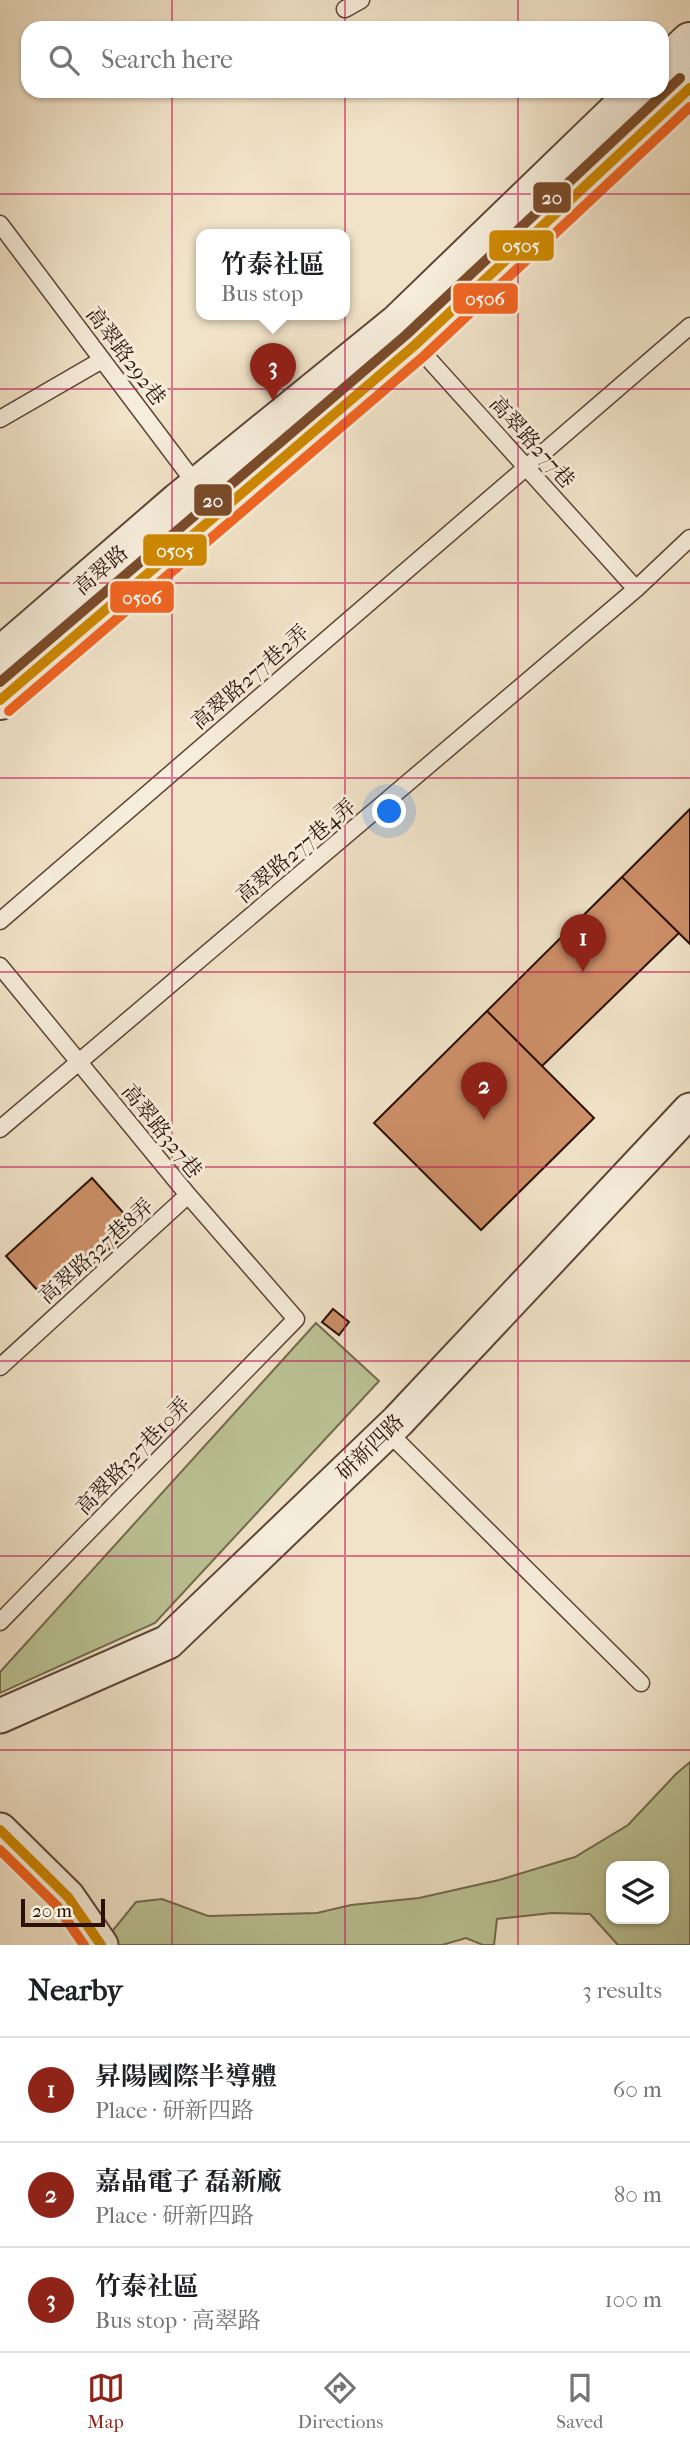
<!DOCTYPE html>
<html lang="en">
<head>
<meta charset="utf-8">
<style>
  :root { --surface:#fff; --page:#f2f2f2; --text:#202124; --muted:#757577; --line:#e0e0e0; --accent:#8f2418 }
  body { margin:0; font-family:"IM FELL French Canon","Noto Serif TC",serif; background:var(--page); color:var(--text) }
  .controls { position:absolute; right:21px; bottom:21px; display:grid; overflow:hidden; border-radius:14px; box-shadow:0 2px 5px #0004 }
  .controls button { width:63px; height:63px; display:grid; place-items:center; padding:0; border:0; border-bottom:2px solid var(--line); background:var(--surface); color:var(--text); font:35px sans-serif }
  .scale { position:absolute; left:21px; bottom:18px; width:84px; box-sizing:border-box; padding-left:7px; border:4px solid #2a1007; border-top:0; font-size:19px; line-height:24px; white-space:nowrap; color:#2a1007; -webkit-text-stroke:5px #f6eddb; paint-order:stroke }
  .you { position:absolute; left:390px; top:812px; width:24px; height:24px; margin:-18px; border:5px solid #fff; border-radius:50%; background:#1a73e8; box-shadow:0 0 0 10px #1a73e833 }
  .badge { display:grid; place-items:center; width:46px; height:46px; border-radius:50%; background:var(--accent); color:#fff; font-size:23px; font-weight:700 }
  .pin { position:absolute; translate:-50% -58px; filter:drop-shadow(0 2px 4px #0008) }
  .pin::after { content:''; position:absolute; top:37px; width:24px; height:21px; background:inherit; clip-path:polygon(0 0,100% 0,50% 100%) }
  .popup { position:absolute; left:196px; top:229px; width:154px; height:91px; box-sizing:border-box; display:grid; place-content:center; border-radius:14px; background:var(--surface); filter:drop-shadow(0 2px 5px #0005); font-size:23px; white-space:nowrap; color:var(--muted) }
  .popup b { font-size:26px; color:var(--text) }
  .popup::after { content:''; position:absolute; left:50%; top:100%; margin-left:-14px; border:14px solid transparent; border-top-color:var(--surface) }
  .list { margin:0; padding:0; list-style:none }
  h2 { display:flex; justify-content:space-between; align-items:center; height:91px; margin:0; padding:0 28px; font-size:30px }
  h2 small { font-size:23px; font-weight:400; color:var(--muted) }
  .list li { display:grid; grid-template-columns:46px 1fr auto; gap:21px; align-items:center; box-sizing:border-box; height:105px; padding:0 28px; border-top:2px solid var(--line) }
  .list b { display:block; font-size:26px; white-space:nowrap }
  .list p { margin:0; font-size:23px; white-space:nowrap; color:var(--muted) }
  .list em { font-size:23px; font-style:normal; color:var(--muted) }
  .icon { flex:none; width:38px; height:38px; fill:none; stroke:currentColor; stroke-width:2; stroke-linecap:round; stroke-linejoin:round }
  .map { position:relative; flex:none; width:690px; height:1945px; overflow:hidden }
  .search { position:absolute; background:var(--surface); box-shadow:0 2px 5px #0004; left:21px; right:21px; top:21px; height:77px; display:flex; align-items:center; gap:18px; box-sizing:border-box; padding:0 24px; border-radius:21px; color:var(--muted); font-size:26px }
  .sheet { height:406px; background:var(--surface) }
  nav { display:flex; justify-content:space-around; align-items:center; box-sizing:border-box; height:98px; border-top:2px solid var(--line); background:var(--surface); font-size:19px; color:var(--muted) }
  nav a { display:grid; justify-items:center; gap:4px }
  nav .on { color:var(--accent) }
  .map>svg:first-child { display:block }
</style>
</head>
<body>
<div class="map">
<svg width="690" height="1945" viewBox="0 0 690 1945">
  <rect width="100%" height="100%" fill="#f1e3c8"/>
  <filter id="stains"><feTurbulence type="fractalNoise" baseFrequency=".00286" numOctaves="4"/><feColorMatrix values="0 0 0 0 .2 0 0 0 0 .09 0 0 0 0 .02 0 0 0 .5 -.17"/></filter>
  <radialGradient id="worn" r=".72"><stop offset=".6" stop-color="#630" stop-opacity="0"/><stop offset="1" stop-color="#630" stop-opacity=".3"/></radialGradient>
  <path fill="#bbc395" stroke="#726a4e" stroke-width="2" fill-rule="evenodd" d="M316,1323L379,1381L155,1623L0,1693V1672Z
    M690,1762V1945H618L590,1914L552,1913L497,1919L494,1945H483L466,1938L442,1945H101L136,1902L162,1899L208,1916L317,1913L351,1905L419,1898L499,1880L575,1857L628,1825L676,1774ZM611,1866H664V1919H611Z"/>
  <path fill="#ce9069" stroke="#2a1007" stroke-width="2" d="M690,809V944L622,877Z
    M622,877L679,933L542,1066L487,1011Z
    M487,1011L594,1118L481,1230L374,1123Z
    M92,1178L135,1226L49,1303L6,1256Z
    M333,1309L349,1322L339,1335L322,1322Z"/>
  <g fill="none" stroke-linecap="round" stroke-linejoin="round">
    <g stroke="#5c4537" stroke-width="19">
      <path id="service" d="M345,9L361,0
        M0,224L198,487
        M415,344L636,589
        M0,419L102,360
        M0,921L690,326
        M0,966L188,1195L296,1319L0,1622
        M0,1129L636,589L690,538
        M0,1367L188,1195
        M387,1431L641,1683"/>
    </g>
    <g stroke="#5c4537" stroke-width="37">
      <path id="minor" d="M0,1716L168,1642L398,1421L690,1110
        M0,1830L68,1897L101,1945"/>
    </g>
    <g stroke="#5c4537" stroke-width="42">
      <path id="tertiary" d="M662,69L690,42
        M0,657L179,502L399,323L639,91
        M0,700L415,345L690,88"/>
    </g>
    <use href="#service" stroke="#f6eddb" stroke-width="16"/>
    <use href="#minor" stroke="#f6eddb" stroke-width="33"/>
    <use href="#tertiary" stroke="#f6eddb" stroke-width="38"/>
    <g stroke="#f6eddb" stroke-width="16">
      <path id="bus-1" d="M0,700L415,345L690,88
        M0,1830L68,1897L101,1945"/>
    </g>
    <g stroke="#f6eddb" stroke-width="16">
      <path id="bus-2" d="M9,711L424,356L690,107
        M0,1850L57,1906L84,1945"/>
    </g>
    <g stroke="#f6eddb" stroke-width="16">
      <path id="bus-3" d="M0,682L406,335L680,78"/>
    </g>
    <use href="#bus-1" stroke="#ce8801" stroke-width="10"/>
    <use href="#bus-2" stroke="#f26522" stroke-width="10"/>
    <use href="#bus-3" stroke="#7a4b2a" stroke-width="10"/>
  </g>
  <path fill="none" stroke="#c2185b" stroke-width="2" stroke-opacity="0.55" d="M172,0V28M345,0V28M518,0V28M172,91V1945M345,91V1945M518,91V1945M0,194H690M0,389H690M0,583H690M0,778H690M0,972H690M0,1167H690M0,1361H690M0,1556H690M0,1750H690"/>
  <g text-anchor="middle" stroke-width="6" stroke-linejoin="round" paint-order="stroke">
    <g font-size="21" fill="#2a1007" stroke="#f6eddb">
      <text transform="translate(126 356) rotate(53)" y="7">高翠路292巷</text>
      <text transform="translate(532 442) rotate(48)" y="7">高翠路277巷</text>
      <text transform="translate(101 570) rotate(-41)" y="7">高翠路</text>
      <text transform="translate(250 677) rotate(-41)" y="7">高翠路277巷2弄</text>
      <text transform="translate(296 851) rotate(-40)" y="7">高翠路277巷4弄</text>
      <text transform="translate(162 1131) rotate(51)" y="7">高翠路327巷</text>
      <text transform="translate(96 1251) rotate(-42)" y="7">高翠路327巷8弄</text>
      <text transform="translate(370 1447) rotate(-44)" y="7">研新四路</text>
      <text transform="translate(133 1456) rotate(-46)" y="7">高翠路327巷10弄</text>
    </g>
  </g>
  <g stroke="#f6eddb" stroke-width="2.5">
    <rect x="532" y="181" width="40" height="33" rx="7" fill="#7a4b2a"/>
    <rect x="488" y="229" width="67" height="33" rx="7" fill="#ce8801"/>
    <rect x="452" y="282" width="67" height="33" rx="7" fill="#f26522"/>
    <rect x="193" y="483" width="40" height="34" rx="7" fill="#7a4b2a"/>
    <rect x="142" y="533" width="66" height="34" rx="7" fill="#ce8801"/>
    <rect x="109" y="580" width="66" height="34" rx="7" fill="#f26522"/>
  </g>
  <g font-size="19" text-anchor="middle" font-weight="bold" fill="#fff">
    <text x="552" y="204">20</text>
    <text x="521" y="252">0505</text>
    <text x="485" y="305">0506</text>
    <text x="213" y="507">20</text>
    <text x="175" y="557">0505</text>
    <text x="142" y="604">0506</text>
  </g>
  <rect width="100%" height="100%" filter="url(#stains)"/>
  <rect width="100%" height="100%" fill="url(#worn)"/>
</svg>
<div class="controls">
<button><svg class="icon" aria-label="layers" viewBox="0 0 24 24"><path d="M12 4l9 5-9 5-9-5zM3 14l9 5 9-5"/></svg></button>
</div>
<div class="scale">20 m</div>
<div class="you"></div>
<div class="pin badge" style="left:583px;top:972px">1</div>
<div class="pin badge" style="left:484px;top:1120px">2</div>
<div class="pin badge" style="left:273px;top:401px">3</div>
<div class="popup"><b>竹泰社區</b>Bus stop</div>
<div class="search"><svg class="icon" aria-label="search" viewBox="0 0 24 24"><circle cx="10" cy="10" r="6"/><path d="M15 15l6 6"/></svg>Search here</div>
</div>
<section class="sheet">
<h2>Nearby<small>3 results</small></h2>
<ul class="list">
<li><span class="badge">1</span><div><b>昇陽國際半導體</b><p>Place · 研新四路</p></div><em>60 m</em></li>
<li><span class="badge">2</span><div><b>嘉晶電子 磊新廠</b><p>Place · 研新四路</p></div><em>80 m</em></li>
<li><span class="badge">3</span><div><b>竹泰社區</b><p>Bus stop · 高翠路</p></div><em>100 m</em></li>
</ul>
</section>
<nav>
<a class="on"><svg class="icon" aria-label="map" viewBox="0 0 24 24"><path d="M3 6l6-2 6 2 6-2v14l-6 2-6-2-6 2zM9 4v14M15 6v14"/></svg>Map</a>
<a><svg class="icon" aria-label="directions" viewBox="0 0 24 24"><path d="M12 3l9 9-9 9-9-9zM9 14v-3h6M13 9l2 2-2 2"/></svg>Directions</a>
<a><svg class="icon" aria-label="saved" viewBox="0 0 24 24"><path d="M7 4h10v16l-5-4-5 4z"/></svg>Saved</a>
</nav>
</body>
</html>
